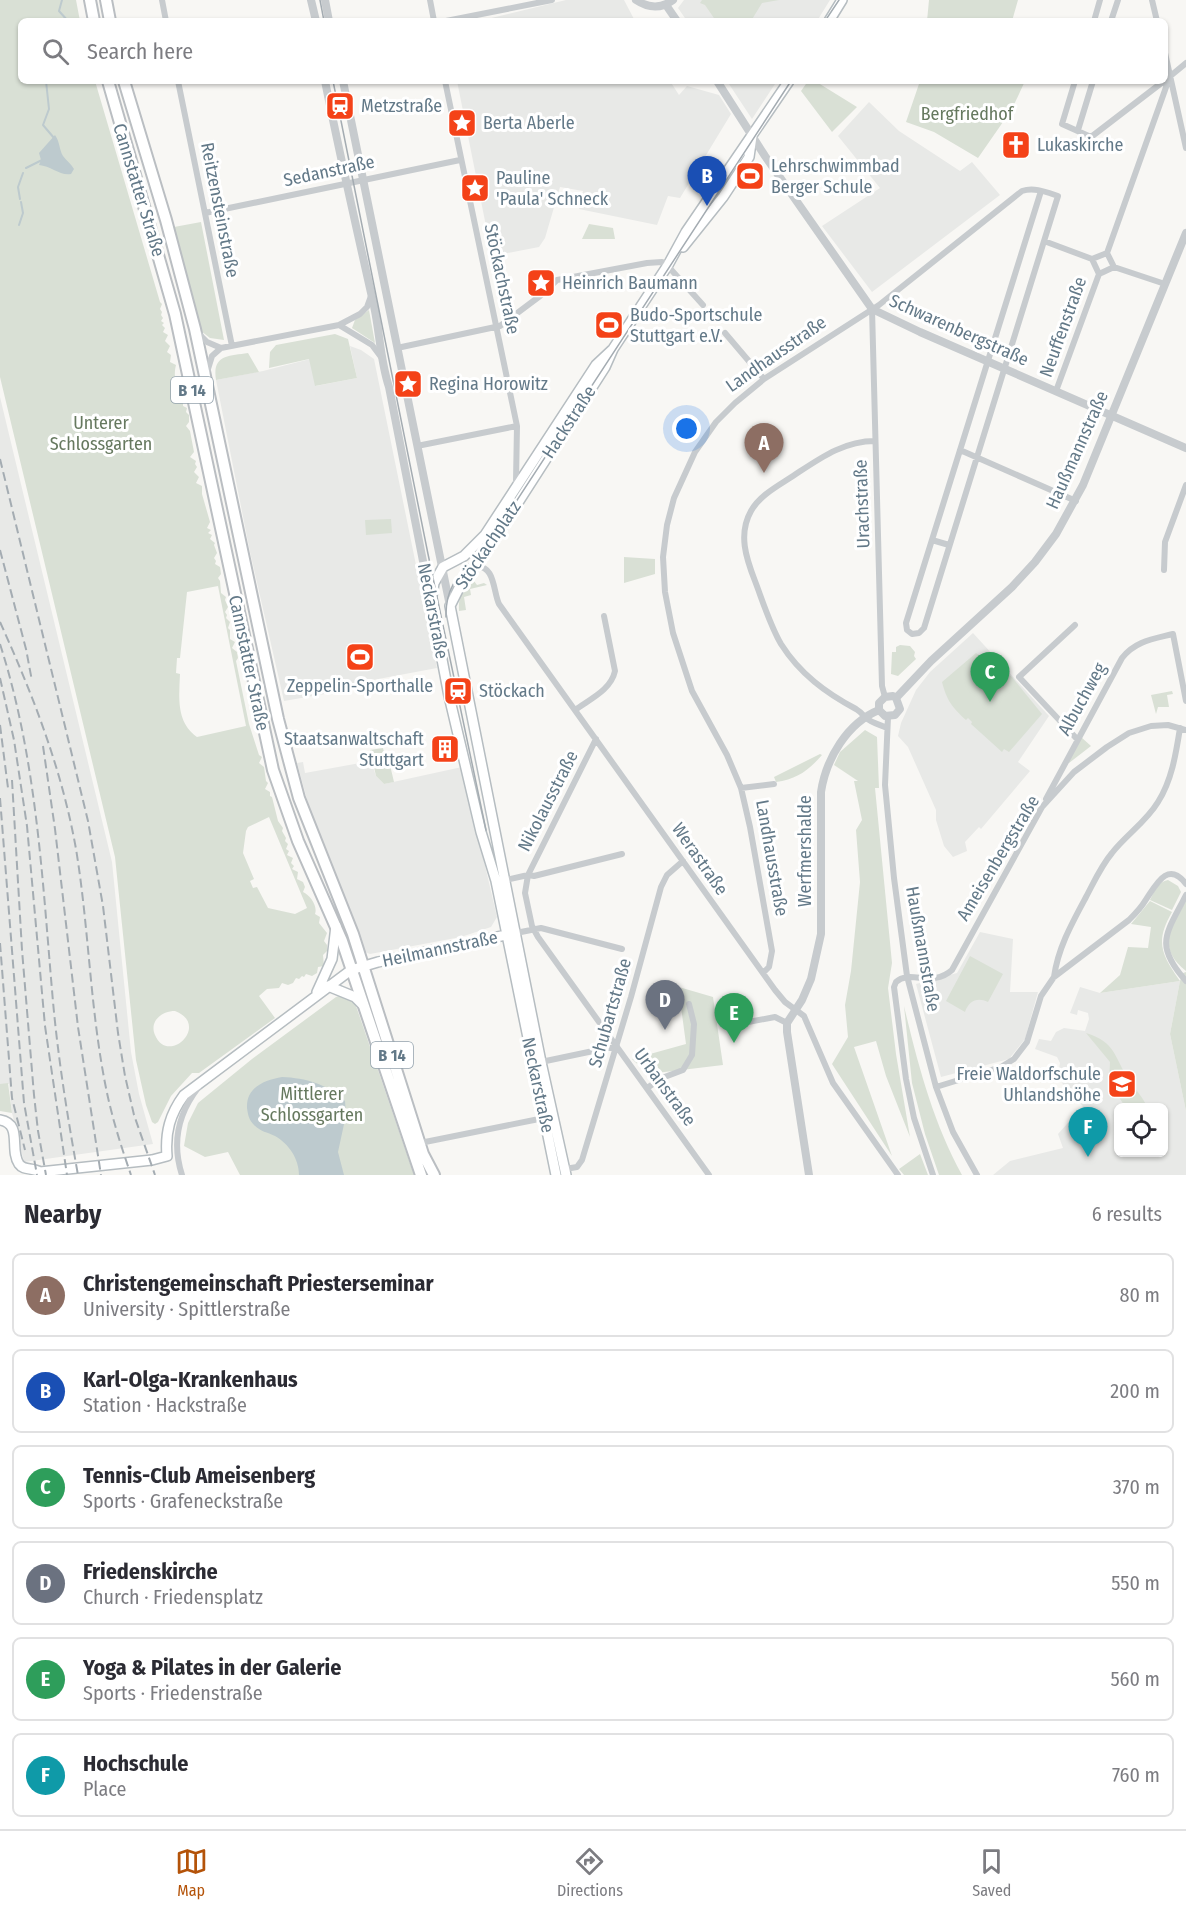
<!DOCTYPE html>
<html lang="en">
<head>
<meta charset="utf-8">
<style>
  :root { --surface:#fff; --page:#f7f7f7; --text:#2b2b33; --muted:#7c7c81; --line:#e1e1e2; --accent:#b45309 }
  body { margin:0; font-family:"Fira Sans Condensed",sans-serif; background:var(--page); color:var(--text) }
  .controls { position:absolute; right:18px; bottom:18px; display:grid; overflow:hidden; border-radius:9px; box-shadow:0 2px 4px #0004 }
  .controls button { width:54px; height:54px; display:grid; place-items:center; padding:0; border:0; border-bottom:2px solid var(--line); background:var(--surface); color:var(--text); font:30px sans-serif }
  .you { position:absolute; left:687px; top:429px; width:21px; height:21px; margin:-15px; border:4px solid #fff; border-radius:50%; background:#1a73e8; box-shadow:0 0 0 9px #1a73e833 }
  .badge { display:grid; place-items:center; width:39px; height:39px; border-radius:50%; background:var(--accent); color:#fff; font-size:20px; font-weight:700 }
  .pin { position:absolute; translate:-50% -50px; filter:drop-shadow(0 2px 3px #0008) }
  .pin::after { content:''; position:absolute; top:32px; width:21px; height:18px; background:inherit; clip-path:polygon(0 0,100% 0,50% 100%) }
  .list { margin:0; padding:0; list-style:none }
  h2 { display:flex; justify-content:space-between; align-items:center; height:78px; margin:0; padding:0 24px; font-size:26px }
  h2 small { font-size:20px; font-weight:400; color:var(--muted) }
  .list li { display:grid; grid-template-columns:39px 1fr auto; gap:18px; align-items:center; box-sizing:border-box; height:84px; margin:0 12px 12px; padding:0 12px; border:2px solid var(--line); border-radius:9px }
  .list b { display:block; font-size:22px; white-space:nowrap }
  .list p { margin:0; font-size:20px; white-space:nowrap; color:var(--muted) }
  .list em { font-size:20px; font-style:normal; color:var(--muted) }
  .icon { flex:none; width:33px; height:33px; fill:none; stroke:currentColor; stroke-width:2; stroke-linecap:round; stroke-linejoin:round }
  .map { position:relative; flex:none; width:1186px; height:1175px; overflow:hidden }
  .search { position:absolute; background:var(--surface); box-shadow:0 2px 4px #0004; left:18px; right:18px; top:18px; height:66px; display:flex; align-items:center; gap:15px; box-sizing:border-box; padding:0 21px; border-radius:9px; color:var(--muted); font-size:22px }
  .sheet { height:654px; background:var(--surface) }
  nav { display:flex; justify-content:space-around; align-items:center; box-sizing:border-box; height:84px; border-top:2px solid var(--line); background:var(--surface); font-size:16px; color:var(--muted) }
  nav a { display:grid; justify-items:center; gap:3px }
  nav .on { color:var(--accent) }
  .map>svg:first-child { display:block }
</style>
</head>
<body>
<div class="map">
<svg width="1186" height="1175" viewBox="0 0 1186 1175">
  <rect width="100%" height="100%" fill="#f8f7f4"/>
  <path fill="#e8e9e7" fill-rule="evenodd" d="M566,0H624L635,21H479Z
    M684,0H830L817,21H687L678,8Z
    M457,81H670L679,95L687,86L719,95L731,114L680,198L668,196L657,225L579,209L583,191L560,187L545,238L539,247L492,256Z
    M727,81H777L752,119Z
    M869,102L899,131L960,171L972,162L1000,195L872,292L822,226L880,188L838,136Z
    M350,346L361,350L374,359L437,668L341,686L342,691L284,701L250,552L216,380L263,371L310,359L316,386L357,378Z
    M0,397L112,862L131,1052L139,1094L153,1144L24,1162L12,1113L9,1084H0Z
    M973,633L1049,716L1018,762L1030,771L981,829L979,827L965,842L967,851L953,857L944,846L936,820V810L908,747L898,736L901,723L916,690L930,672Z
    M371,761L376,776L384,784L462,767L497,917L491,927L461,937L370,954L365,952L341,888L312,818L297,763L303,762L305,773Z
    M980,932L1013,939L1010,992H1038L1025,1039L1009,1059L941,1077L916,984L957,973Z
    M1180,981L1170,1034L1186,1111V1175H993L1010,1161L1063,1148L1058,1134L1083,1106L1067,1092L1058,1075L1060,1063L1057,1057L1035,1049L1039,1039L1051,1041L1056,1032L1064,1028L1085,1031L1089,1019L1088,1013L1078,1010L1077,1015L1070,1013L1080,987L1100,993ZM1118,1108H1164V1152H1118Z"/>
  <path fill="#d9e0d5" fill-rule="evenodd" d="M0,0H76L80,21H21V81H95L160,302L162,304L160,309L162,312L161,315L163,318L161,321L164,323L162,325L165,328L163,332L168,335L165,341L170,346L167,352L171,355L170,362L176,365C173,376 176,393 183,401V406L187,408L186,412L189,415V422L186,426L190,431L194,452L190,457L196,461L195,464L197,467L194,472L199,477L196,483L202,486V494L210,522L207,528L211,530L208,533L212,535L210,539L215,543L214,545L217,553L214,558L216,561L215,564L220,567L221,574L218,578L220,581L221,593L226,597L225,600L228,607L225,612L227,615L226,618L230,622L228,628L230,630V639L235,642L232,648L237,652L238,658L236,661L249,724L259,755L262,757L259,763L264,767L266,781L268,783L265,789L270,792V796L272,797L278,821L283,828L282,831L286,838L285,841L288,844L286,849L289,851L287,855L293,858L291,863L294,866L292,869L298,872L297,879L303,882L305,887L303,892C310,895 318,906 315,914L320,917L319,923L327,933L324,941L327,945V951L323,955L324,966L318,967L317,973L312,976L306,974L304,977L302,976L299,979L296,978L293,983L288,985L282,983L279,988L267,989L259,996L275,1018L199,1073H192L171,1096L158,1122L155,1124L152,1122L146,1105L136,1060L115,857L0,377ZM218,586L246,726L197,737C176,722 179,698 180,674L176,673L177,658H180L187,592ZM269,817L307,908L295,914L268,908L257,887L253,888L250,881L254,879L243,853L246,831L248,827ZM175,1011C211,1025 168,1066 155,1035C149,1021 162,1011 175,1011Z
    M702,0H779L762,3L751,21H716L705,5L700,3Z
    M929,0H1018L1012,21H927Z
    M808,81H815L857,107L832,132L801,91Z
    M920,81H1025L1012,109L978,158L934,132L906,122Z
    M201,222L224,340L210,338L201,331L174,227Z
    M589,224L613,228L615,239H582Z
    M369,310L375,343L352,328L355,320Z
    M335,334L348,339L357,378L315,386L309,359L269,368L270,352L276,345Z
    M248,353L259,372L216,380C212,355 228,356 248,353Z
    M391,519L392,533L366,535L365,520Z
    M624,557L655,559V574L624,583Z
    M474,581L477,585L484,583L487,585L470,589L471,595L464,597L466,610L459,611C458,597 462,588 474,581Z
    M900,645L910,646L915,652L914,656L916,659L898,676L891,674L892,652H896V647Z
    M976,653L1012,677L1042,714L1009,752L1004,749L1002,752L971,724L972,722L968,718L966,720C952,707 947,701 942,682Z
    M1172,691L1173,694L1167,695L1169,707H1158L1156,714L1151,695Z
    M865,730L877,737L879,788H875L892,963L888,988L896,1054L910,1137L886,1076L876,1041L854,1047L892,1156L832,1064L848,1037L845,1005L851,971L860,882L856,830L862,820L854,781H858L834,765L840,752Z
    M1081,737L1091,746L1069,763L1068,762Z
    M383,748L387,765H390L394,782L384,784L376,776L370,750Z
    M820,754L822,755C808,771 797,779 776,782L774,777Z
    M1168,880L1178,886L1181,892L1172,910L1150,900C1154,892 1158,882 1168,880Z
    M1150,901L1172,912C1155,942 1161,954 1180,981L1183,973L1186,972V1111L1170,1034L1180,981L1100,993L1120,975L1128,947L1148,948L1151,927L1131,924Z
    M1186,901V971C1156,947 1171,928 1186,901Z
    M970,956L1003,974L988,1002C977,997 969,1001 965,1012L946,1001Z
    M672,985L713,997L723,1065L648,1074L632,1059L686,1044L681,1007L650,1009Z
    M342,995L349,997L355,1003L414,1175H240L228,1152L205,1157L184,1146L188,1123L198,1103L252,1059L336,997Z
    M904,1006C918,1065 933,1122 962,1175H939L925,1134L912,1083Z
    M1086,1033C1116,1042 1114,1057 1129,1080C1135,1089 1143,1097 1147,1107H1123L1124,1105L1109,1082L1110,1062Z
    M8,1083L12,1113L0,1111V1084Z
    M920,1154L928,1175H904L899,1169Z"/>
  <path fill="#bdcace" d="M55,135C60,142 59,149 63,156C67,161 71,164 74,169L71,174C60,176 51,166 39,165L41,160L39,153Z
    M282,1077C306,1078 327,1084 345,1101L346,1115L338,1152L344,1175H299C299,1159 289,1144 275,1136C267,1132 261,1132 254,1125C249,1120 248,1115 247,1108C246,1087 265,1080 282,1077Z"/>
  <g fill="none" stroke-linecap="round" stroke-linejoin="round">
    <path stroke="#bdcace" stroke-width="2" d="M62,0L59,11L68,21
      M46,81L49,109L43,125L54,138
      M26,168L42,160
      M20,199L18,187L23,173
      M19,225L23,213L21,202"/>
    <g stroke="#b6bdc1" stroke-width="12">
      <path id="secondary" d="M829,21L842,0
        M683,247L723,197L746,162L749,157L752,136
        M328,986L355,997L362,1004
        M317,992L332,959L336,926
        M0,1120C23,1124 9,1149 19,1164C24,1171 32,1167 40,1172L152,1160L167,1156C165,1132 170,1114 184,1095L351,970L378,962L511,934
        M556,1175L496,881L481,832L449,696L431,602L434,583L443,567L464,556L485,535L596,365L612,350
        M566,1175L541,1062L450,606L458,590L492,543L605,367L613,349L668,265L686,232L789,81"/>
    </g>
    <g stroke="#babec2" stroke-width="14">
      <path id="primary" d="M90,0L94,21
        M106,0L110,21
        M108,81L175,314L273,770L298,841L342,941L421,1175
        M124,81L166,220L195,329L278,719L299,798L353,934L423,1154L434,1175"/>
    </g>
    <path stroke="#c7cbce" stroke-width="6" d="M162,0L166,21
      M430,0L434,21
      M1152,0L1157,21
      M446,21L552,0
      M1094,21L1100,0
      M1111,21L1118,0
      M1165,53L1186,148
      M1168,78L1186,63
      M178,81L232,346
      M445,81L517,426L516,481L518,484
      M1075,81L1062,124L1091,137L1164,81
      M1078,130L1093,81
      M205,213L460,160
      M1044,241L1092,259
      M1107,253L1170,76
      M1107,253L1114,267L1099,274L1092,259Z
      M1114,267L1165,284
      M872,309L882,686L885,697
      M339,325L372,345L381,357
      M197,332L207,342L221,348
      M725,333L764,379
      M397,348L500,326L540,296L557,280L647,263L662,262L666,264L703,305
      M207,372L212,356L221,348L339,325L360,314L367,307L371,296
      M1056,391L1099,274
      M875,441C843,441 819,459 793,476C778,486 760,495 751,511C738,534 746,558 755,581C763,602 770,625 781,644C800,674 826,693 856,709C861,712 863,715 866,718C872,723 881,725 887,728
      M417,446L517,426
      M960,450L1076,501
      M932,540L949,545
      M475,567C495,564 493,591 499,604L775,990L785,1002L804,1016L833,1083L898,1175
      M1164,570L1165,542L1186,485
      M1075,625L1019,677L1077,739
      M575,710C590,699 611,690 615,671L604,616
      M888,717L885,785L894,878L907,976L936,1087L953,1132L977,1175
      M596,739L528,875L525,893L532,926L538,937L709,1175
      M741,788L774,784
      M1046,799L1122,658C1135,641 1153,639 1173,634L1186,701
      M506,880L528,875L534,876L622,854
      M1186,895C1167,933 1153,944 1186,981
      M516,933L541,928L622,949
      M763,973L769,967L772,951L750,827L741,788L727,755L692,691L673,633L665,592L663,557L667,525L674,498L695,452L716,422L735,403L764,379L879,305L1022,191C1034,187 1046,192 1058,196L924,628L919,633L912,634L907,630L906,623L1041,191
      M1054,977C1058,948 1072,923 1086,897C1094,882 1101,866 1112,853C1126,835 1146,822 1158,802C1172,780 1176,753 1180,728
      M743,1023L775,1017L787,1023
      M541,1062L617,1046
      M936,1087L1001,1067L1014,1059L1027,1042L1041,996L1054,977L1129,920C1135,914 1141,908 1145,901C1155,887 1167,859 1186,884
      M647,1088L662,1078L683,1070L692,1055L694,1024L689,1004
      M425,1142L544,1118
      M566,1172L565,1169L577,1167L582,1160L631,997L661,887L667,875L683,861
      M182,1175C172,1144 178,1114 198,1088
      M933,1175L914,1118L906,1079L894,987L896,982C910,969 932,988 952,970L1042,807L1074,772L1107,747L1129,733L1151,726L1168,725L1186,730"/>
    <path stroke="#c7cbce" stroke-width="8" d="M311,0L316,21
      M325,0L329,21
      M636,0C648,8 661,9 673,0
      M666,5L677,21
      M325,81C340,156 357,231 374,306C380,333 380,360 389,387L430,597
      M343,81L450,606
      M717,81L765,156L872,309L920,332L1186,448
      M896,698L931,661L1012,587L1035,562L1056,534L1083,485L1186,233
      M879,710L885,716L895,715L900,709L896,698
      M879,710V703L885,697L893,696L896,698
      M809,1175L787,1032V1023L802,1000L811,979L821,934V792C826,759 847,723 879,710"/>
    <use href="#secondary" stroke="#fff" stroke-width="9"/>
    <use href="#primary" stroke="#fff" stroke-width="10"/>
    <path stroke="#a4acb2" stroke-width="1.5" d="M320,0L324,21
      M825,21L839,0
      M333,81L428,554L486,830
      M446,617C445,583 463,572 483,549C492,538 500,526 508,514L791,81"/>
    <path stroke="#a4acb2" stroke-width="2" stroke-dasharray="9 4.5" stroke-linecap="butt" d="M0,459L88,821L103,906L118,1033L125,1076L134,1115L155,1175
      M0,550L26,649L32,681
      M0,622C33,695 62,770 76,849C89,928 90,1009 106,1088C112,1118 121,1146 131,1175
      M0,644C36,756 42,874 52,990C57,1052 67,1114 78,1175
      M0,678L14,740L27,826L45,1026L67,1175
      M0,725L8,788
      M43,746L55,829L78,1027L101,1175
      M12,780L22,950L34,1095L38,1131L46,1175
      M0,798L24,1103L37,1175
      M0,943L12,1098L25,1150"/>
  </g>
  <defs>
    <g id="station-square" transform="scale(1.5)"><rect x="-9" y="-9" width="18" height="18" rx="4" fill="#f44218" stroke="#fff"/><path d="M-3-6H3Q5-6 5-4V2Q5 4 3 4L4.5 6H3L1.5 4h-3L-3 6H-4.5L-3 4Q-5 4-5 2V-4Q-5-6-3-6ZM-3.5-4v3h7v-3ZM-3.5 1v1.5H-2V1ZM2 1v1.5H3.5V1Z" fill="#fff"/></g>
    <g id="sight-square" transform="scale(1.5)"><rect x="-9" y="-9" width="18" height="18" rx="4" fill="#f44218" stroke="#fff"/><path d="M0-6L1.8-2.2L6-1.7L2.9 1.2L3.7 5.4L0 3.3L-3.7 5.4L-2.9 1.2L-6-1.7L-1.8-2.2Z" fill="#fff"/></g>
    <g id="church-square" transform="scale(1.5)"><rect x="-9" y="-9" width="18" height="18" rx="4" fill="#f44218" stroke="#fff"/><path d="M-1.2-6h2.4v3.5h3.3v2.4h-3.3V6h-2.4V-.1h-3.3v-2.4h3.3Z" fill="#fff"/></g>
    <g id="stadium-square" transform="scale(1.5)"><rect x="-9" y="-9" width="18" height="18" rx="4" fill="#f44218" stroke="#fff"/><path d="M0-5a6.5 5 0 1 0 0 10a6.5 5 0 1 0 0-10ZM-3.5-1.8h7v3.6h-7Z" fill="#fff"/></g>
    <g id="building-square" transform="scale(1.5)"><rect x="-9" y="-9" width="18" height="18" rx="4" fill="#f44218" stroke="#fff"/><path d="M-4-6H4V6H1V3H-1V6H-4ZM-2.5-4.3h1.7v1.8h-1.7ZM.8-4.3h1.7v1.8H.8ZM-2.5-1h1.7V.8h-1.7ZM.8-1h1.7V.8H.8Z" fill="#fff"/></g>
    <g id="school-square" transform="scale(1.5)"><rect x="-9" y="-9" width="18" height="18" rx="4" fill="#f44218" stroke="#fff"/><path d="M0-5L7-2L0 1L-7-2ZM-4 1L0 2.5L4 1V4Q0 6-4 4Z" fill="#fff"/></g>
  </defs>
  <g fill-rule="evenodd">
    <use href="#station-square" x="340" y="106"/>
    <use href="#sight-square" x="462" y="123"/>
    <use href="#church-square" x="1016" y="145"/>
    <use href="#stadium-square" x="750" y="176"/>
    <use href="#sight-square" x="475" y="188"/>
    <use href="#sight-square" x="541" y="283"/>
    <use href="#stadium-square" x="609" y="325"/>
    <use href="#sight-square" x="408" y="384"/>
    <use href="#stadium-square" x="360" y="657"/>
    <use href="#station-square" x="458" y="691"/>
    <use href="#building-square" x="445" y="749"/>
    <use href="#school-square" x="1122" y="1084"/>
  </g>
  <g text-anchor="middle" stroke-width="6" stroke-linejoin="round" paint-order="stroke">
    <g fill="#fff" stroke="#92a1ac" stroke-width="1.5">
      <rect x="171" y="377" width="42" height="26" rx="4.5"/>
      <rect x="371" y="1042" width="42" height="26" rx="4.5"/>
    </g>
    <g font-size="16" font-weight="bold" fill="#637988">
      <text x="192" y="396">B 14</text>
      <text x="392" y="1061">B 14</text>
    </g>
    <g font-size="18" fill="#637988" stroke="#fff" text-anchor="start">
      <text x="361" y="112">Metzstraße</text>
      <text x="483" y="129">Berta Aberle</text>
      <text x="1037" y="151">Lukaskirche</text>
      <text x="771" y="172">Lehrschwimmbad<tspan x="771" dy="21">Berger Schule</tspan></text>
      <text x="496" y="184">Pauline<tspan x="496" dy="21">'Paula' Schneck</tspan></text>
      <text x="562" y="289">Heinrich Baumann</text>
      <text x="630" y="321">Budo-Sportschule<tspan x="630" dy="21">Stuttgart e.V.</tspan></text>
      <text x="429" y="390">Regina Horowitz</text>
      <text x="360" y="692" text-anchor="middle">Zeppelin-Sporthalle</text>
      <text x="479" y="697">Stöckach</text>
      <text x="424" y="745" text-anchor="end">Staatsanwaltschaft<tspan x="424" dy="21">Stuttgart</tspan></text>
      <text x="1101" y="1080" text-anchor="end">Freie Waldorfschule<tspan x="1101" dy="21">Uhlandshöhe</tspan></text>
    </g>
    <g font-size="18" fill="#66795f" stroke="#fff">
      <text x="967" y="120">Bergfriedhof</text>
      <text x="101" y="429">Unterer<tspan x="101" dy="21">Schlossgarten</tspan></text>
      <text x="312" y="1100">Mittlerer<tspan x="312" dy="21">Schlossgarten</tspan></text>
    </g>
    <g font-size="18" fill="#637988" stroke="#fff">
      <text transform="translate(329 171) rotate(-12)" y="6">Sedanstraße</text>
      <text transform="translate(139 190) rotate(73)" y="6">Cannstatter Straße</text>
      <text transform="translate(220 210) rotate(79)" y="6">Reitzensteinstraße</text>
      <text transform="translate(502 279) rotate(78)" y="6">Stöckachstraße</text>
      <text transform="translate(1063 327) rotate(-70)" y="6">Neuffenstraße</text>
      <text transform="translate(959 330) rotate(24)" y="6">Schwarenbergstraße</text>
      <text transform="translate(776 354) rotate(-35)" y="6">Landhausstraße</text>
      <text transform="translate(569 422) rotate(-57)" y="6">Hackstraße</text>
      <text transform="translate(1077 450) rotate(-66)" y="6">Haußmannstraße</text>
      <text transform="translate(862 504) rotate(-92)" y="6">Urachstraße</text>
      <text transform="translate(488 545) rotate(-56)" y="6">Stöckachplatz</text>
      <text transform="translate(433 611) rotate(79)" y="6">Neckarstraße</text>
      <text transform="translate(249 663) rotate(78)" y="6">Cannstatter Straße</text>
      <text transform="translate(1082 699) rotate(-61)" y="6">Albuchweg</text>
      <text transform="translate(548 801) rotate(-63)" y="6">Nikolausstraße</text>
      <text transform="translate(805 851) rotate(-90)" y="6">Werfmershalde</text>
      <text transform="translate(772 858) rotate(80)" y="6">Landhausstraße</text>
      <text transform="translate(998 858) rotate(-59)" y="6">Ameisenbergstraße</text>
      <text transform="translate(700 859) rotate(55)" y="6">Werastraße</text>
      <text transform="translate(440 949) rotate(-12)" y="6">Heilmannstraße</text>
      <text transform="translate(923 949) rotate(80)" y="6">Haußmannstraße</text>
      <text transform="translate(610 1013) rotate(-74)" y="6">Schubartstraße</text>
      <text transform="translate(538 1085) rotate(78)" y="6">Neckarstraße</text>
      <text transform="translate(665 1087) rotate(54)" y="6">Urbanstraße</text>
    </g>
  </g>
</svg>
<div class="controls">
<button><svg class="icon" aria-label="locate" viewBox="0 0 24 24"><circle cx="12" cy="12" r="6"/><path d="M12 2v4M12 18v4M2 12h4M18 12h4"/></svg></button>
</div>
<div class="you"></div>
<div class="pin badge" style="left:764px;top:473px;background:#8d6e63">A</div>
<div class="pin badge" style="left:707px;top:206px;background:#1a4fb4">B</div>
<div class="pin badge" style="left:990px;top:702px;background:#2e9e5b">C</div>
<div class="pin badge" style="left:665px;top:1030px;background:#6b7280">D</div>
<div class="pin badge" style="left:734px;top:1043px;background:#2e9e5b">E</div>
<div class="pin badge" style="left:1088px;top:1157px;background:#0f9aa8">F</div>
<div class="search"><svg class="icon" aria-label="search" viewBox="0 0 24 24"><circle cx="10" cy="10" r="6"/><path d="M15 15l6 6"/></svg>Search here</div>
</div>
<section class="sheet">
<h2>Nearby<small>6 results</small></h2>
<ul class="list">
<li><span class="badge" style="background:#8d6e63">A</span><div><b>Christengemeinschaft Priesterseminar</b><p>University · Spittlerstraße</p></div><em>80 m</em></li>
<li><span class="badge" style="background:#1a4fb4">B</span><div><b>Karl-Olga-Krankenhaus</b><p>Station · Hackstraße</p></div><em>200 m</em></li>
<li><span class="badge" style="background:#2e9e5b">C</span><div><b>Tennis-Club Ameisenberg</b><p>Sports · Grafeneckstraße</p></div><em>370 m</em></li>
<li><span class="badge" style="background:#6b7280">D</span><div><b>Friedenskirche</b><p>Church · Friedensplatz</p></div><em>550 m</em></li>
<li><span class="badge" style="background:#2e9e5b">E</span><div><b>Yoga &amp; Pilates in der Galerie</b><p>Sports · Friedenstraße</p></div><em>560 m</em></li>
<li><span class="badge" style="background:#0f9aa8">F</span><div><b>Hochschule</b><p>Place</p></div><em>760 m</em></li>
</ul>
</section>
<nav>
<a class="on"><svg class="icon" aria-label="map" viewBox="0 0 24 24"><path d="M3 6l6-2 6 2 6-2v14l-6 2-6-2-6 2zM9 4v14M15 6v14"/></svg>Map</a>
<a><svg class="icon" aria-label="directions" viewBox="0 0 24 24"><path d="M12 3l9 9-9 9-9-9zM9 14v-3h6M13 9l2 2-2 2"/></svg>Directions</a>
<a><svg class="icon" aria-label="saved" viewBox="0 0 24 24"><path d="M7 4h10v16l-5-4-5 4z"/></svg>Saved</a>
</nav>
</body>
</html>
